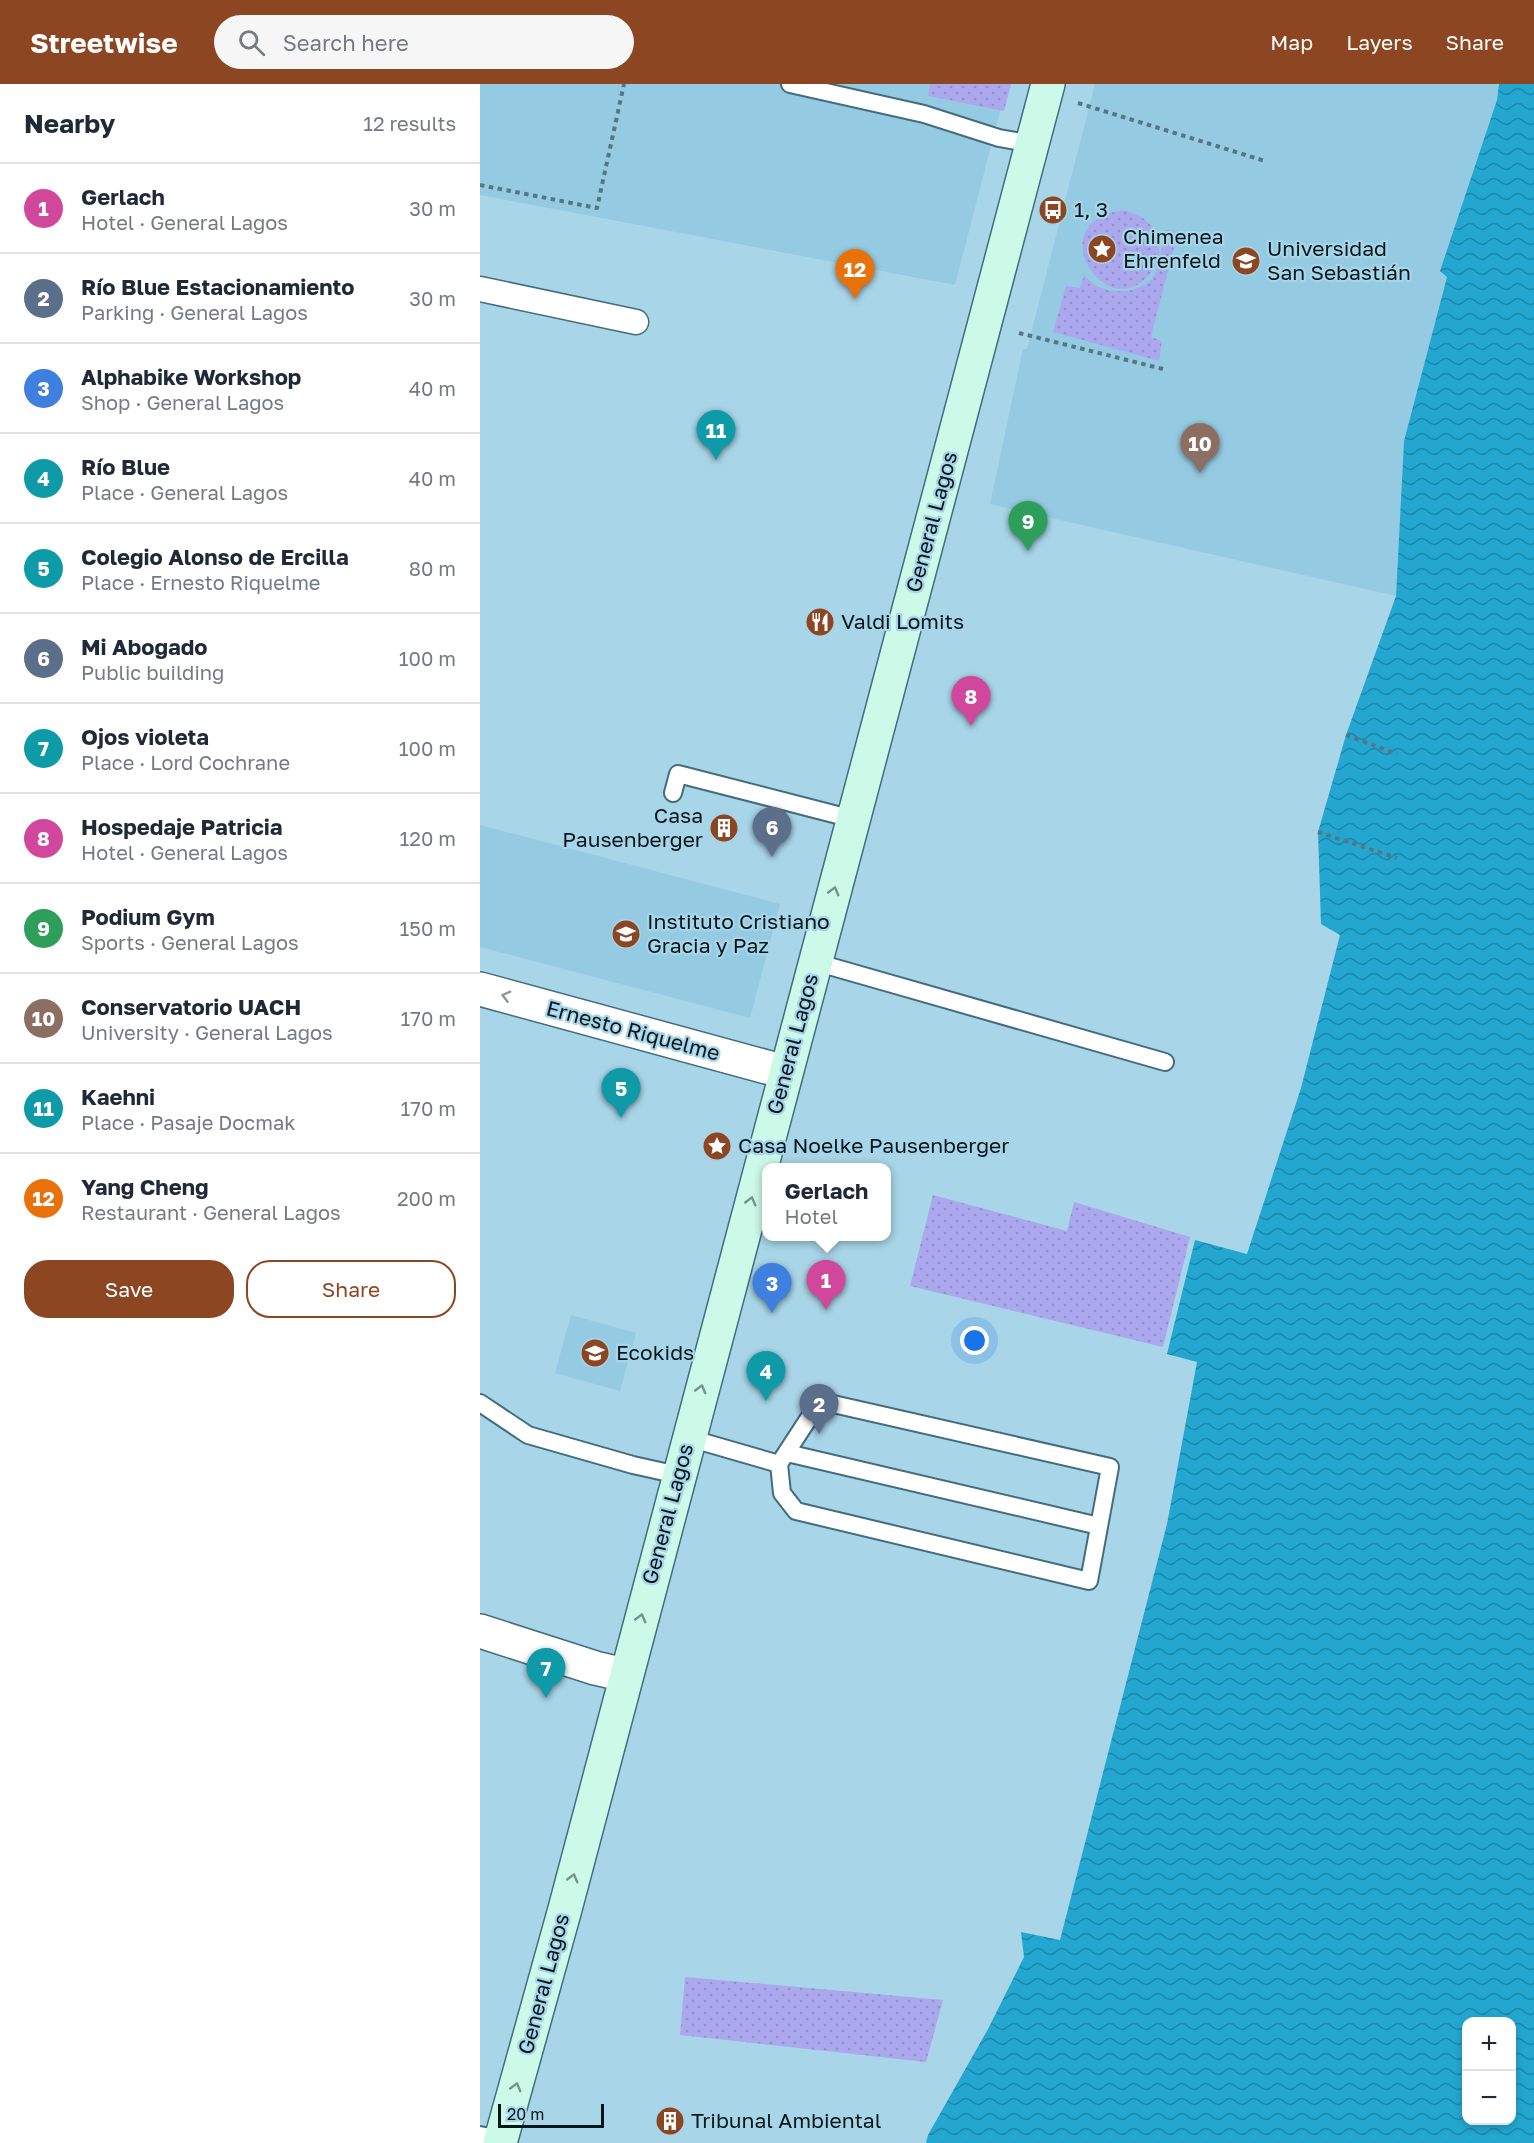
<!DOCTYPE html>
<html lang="en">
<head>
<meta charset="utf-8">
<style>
  :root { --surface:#fff; --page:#f6f6f7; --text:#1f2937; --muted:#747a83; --line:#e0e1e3; --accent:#8d4622 }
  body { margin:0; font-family:"Golos Text",sans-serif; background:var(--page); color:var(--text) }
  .controls { position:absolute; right:18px; bottom:18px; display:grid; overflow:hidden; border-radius:12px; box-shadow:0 3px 9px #0003 }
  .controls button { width:54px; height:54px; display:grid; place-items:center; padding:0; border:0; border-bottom:2px solid var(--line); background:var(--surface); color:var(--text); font:30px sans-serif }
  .scale { position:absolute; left:18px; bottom:15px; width:106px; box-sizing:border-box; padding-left:6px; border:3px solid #05171d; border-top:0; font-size:16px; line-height:21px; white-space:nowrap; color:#05171d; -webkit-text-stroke:4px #a8d5e8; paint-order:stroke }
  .you { position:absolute; left:495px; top:1257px; width:21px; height:21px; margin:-15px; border:4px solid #fff; border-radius:50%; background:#1a73e8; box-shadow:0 0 0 9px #1a73e833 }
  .badge { display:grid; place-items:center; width:39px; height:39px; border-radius:50%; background:var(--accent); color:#fff; font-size:20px; font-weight:700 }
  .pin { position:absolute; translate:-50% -50px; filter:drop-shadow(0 2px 3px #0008) }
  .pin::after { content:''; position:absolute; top:32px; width:21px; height:18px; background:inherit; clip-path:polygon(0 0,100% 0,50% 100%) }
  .popup { position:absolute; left:282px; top:1079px; width:129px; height:78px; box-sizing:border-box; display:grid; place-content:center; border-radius:12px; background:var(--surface); filter:drop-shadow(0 2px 4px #0005); font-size:20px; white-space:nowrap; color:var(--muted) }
  .popup b { font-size:22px; color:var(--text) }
  .popup::after { content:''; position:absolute; left:50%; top:100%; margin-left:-12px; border:12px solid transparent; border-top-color:var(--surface) }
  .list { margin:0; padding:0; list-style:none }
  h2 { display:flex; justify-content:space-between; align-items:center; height:78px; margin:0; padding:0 24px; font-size:26px }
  h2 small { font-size:20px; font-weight:400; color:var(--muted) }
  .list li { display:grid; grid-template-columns:39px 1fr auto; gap:18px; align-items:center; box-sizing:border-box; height:90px; padding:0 24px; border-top:2px solid var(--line) }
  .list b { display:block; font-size:22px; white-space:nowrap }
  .list p { margin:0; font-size:20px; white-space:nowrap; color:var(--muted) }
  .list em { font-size:20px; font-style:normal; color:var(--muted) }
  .actions { display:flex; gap:12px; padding:18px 24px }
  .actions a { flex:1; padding:14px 0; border:2px solid var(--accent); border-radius:24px; text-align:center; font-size:21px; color:var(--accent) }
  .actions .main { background:var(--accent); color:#fff }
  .icon { flex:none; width:33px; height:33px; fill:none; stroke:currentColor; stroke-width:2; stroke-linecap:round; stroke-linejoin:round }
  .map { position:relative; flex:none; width:1054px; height:2059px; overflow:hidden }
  header { display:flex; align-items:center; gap:36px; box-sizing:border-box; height:84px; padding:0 30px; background:var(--accent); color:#fff }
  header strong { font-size:28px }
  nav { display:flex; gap:33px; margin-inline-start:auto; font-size:21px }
  .search { width:420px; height:54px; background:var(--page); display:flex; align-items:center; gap:15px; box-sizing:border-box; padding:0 21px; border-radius:33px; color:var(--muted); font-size:22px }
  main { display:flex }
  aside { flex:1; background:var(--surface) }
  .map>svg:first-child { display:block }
</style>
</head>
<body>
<header>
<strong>Streetwise</strong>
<div class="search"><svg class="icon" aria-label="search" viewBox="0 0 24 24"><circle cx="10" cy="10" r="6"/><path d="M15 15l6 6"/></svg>Search here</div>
<nav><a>Map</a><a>Layers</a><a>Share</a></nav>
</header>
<main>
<aside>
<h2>Nearby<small>12 results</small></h2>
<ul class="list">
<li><span class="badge" style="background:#d1479c">1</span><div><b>Gerlach</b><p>Hotel · General Lagos</p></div><em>30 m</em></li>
<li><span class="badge" style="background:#5c6f8a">2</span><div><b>Río Blue Estacionamiento</b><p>Parking · General Lagos</p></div><em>30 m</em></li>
<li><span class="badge" style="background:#3f7fe0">3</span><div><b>Alphabike Workshop</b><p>Shop · General Lagos</p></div><em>40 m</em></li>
<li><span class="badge" style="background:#0f9aa8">4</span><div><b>Río Blue</b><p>Place · General Lagos</p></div><em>40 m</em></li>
<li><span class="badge" style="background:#0f9aa8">5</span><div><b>Colegio Alonso de Ercilla</b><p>Place · Ernesto Riquelme</p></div><em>80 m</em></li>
<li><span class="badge" style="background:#5c6f8a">6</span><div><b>Mi Abogado</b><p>Public building</p></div><em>100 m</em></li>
<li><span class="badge" style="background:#0f9aa8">7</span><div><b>Ojos violeta</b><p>Place · Lord Cochrane</p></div><em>100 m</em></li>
<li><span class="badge" style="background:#d1479c">8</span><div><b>Hospedaje Patricia</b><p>Hotel · General Lagos</p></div><em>120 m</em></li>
<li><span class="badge" style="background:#2e9e5b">9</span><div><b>Podium Gym</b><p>Sports · General Lagos</p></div><em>150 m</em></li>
<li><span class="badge" style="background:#8d6e63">10</span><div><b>Conservatorio UACH</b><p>University · General Lagos</p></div><em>170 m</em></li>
<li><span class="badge" style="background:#0f9aa8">11</span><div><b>Kaehni</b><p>Place · Pasaje Docmak</p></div><em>170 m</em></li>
<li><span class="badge" style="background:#e8710a">12</span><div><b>Yang Cheng</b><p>Restaurant · General Lagos</p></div><em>200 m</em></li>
</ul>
<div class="actions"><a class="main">Save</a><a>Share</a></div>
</aside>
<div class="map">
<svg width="1054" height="2059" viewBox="0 0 1054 2059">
  <defs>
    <pattern id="green-dots" width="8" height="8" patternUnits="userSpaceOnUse" patternTransform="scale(1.5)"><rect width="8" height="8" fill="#aba8ee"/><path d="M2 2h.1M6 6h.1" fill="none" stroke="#9290cc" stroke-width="1.8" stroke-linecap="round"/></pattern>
    <pattern id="water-waves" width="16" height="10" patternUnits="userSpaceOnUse" patternTransform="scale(1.5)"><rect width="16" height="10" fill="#23a7d1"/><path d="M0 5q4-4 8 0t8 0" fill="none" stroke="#1c87a9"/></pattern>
  </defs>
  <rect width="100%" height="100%" fill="#a8d5e8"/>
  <path fill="#95cbe2" d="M0,0H527L475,201L0,111Z
    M615,0H1019L1017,16L967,192L924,357L916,512L510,420L543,265H547Z
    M0,741L300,820L270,934L0,863Z
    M91,1231L156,1249L140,1307L75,1289Z"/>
  <path fill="url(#green-dots)" d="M450,0H531L524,27L448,12Z
    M643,126C670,133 678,145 680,172L687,146L698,148L671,253L682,257L679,277L573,248L586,202L600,204L604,191C608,195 613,200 619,203C636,211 666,208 675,190C677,185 679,177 680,172C641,262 550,140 643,126Z
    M453,1111L587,1147L594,1118L710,1153L683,1263L430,1202Z
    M205,1893L463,1916L446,1978L200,1951Z"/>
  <path fill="url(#water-waves)" fill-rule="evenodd" d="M1019,0H1054V2059H446L448,2051L508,1945L544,1873L541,1848L580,1856L687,1440L717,1278L687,1270L715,1156L767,1170L821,1004L860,851L841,840L838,748L866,651L916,512L924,357L967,193L960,187L1017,16ZM986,1938H1032V2036H986Z"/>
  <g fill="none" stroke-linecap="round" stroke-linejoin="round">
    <g stroke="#426d7e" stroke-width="20">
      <path id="service" d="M310,0L444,30L519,54L552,60
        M193,709L198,690L373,735
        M335,878L685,978
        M340,1317L630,1383L609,1497L316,1427L302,1409L299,1380Z
        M0,1319L48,1351L153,1381L198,1391
        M209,1354L299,1380
        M307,1369L619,1442
        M0,2051L22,2055"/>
    </g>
    <g stroke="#426d7e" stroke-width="27">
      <path id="pedestrian" d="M0,205L156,238"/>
    </g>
    <g stroke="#426d7e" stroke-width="36">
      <path id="minor" d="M0,905L305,988"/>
    </g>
    <g stroke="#426d7e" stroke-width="36">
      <path id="tertiary" d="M0,1547L115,1584L145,1591"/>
    </g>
    <g stroke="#426d7e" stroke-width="36">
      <path id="secondary" d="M20,2059L85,1825L568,0"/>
    </g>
    <path stroke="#567682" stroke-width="4" stroke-dasharray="4.5 4.5" stroke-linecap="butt" d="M598,19L785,77
      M0,101L117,124L144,0
      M539,249L683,285
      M866,651L917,670
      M838,748L917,774"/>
    <use href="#service" stroke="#fff" stroke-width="16"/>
    <use href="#pedestrian" stroke="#fff" stroke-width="24"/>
    <use href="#minor" stroke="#fff" stroke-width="33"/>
    <use href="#tertiary" stroke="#fff" stroke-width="33"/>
    <use href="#secondary" stroke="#cdf9e9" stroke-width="33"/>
  </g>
  <defs><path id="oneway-chevron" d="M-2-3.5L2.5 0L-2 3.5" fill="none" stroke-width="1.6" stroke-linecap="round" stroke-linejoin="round" transform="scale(1.5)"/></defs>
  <g stroke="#73938d">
    <use href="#oneway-chevron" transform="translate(354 807) rotate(-75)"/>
    <use href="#oneway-chevron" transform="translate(271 1117) rotate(-75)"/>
    <use href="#oneway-chevron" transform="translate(221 1305) rotate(-75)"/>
    <use href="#oneway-chevron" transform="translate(161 1534) rotate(-75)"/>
    <use href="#oneway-chevron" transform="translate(93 1794) rotate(-75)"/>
    <use href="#oneway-chevron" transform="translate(36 2003) rotate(-75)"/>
  </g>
  <use stroke="#8e9799" href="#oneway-chevron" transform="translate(26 912) rotate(-165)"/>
  <defs>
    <g id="bus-disc" transform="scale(1.5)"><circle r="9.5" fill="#8d4622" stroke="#a8d5e8"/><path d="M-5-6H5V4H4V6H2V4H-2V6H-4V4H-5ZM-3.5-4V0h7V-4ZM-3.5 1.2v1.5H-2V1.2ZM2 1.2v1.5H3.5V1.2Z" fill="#fff"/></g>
    <g id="sight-disc" transform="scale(1.5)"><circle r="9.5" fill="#8d4622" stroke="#a8d5e8"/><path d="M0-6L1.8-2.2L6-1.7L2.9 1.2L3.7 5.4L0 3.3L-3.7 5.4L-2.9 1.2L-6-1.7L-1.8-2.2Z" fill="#fff"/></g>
    <g id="university-disc" transform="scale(1.5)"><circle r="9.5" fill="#8d4622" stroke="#a8d5e8"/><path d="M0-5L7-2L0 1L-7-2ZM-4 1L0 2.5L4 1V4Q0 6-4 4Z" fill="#fff"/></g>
    <g id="restaurant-disc" transform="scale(1.5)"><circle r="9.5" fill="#8d4622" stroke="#a8d5e8"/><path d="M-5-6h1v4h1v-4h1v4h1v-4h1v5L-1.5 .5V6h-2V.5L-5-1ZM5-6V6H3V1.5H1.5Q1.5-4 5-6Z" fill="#fff"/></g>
    <g id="building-disc" transform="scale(1.5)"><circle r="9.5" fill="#8d4622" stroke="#a8d5e8"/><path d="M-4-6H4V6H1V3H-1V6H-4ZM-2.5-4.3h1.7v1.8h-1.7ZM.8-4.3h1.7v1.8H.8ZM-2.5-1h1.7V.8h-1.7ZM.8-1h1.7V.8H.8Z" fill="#fff"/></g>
    <g id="school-disc" transform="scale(1.5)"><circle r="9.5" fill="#8d4622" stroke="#a8d5e8"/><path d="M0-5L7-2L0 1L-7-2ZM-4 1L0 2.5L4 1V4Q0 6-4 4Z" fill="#fff"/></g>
  </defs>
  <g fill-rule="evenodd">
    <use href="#bus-disc" x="573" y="126"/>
    <use href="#sight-disc" x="622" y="165"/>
    <use href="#university-disc" x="766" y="177"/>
    <use href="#restaurant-disc" x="340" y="538"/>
    <use href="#building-disc" x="244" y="744"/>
    <use href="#school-disc" x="146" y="850"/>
    <use href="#sight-disc" x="237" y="1062"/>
    <use href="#school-disc" x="115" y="1269"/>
    <use href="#building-disc" x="190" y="2037"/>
  </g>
  <g text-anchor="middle" stroke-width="4.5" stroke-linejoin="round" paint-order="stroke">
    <g font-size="21" fill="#05171d" stroke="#a8d5e8" text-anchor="start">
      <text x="594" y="133">1, 3</text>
      <text x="643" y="160">Chimenea<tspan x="643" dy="24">Ehrenfeld</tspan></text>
      <text x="787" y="172">Universidad<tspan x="787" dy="24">San Sebastián</tspan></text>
      <text x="361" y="545">Valdi Lomits</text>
      <text x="223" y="739" text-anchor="end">Casa<tspan x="223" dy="24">Pausenberger</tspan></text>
      <text x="167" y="845">Instituto Cristiano<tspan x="167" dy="24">Gracia y Paz</tspan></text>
      <text x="258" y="1069">Casa Noelke Pausenberger</text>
      <text x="136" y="1276">Ecokids</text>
      <text x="211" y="2044">Tribunal Ambiental</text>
    </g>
    <g font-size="21" fill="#05171d" stroke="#a8d5e8">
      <text transform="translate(452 438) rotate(-75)" y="7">General Lagos</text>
      <text transform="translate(153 947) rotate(15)" y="7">Ernesto Riquelme</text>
      <text transform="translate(313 960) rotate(-75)" y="7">General Lagos</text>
      <text transform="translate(188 1430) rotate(-75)" y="7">General Lagos</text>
      <text transform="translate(64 1900) rotate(-75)" y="7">General Lagos</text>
    </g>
  </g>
</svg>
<div class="controls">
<button>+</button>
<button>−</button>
</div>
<div class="scale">20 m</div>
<div class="you"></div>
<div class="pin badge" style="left:346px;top:1226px;background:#d1479c">1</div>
<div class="popup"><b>Gerlach</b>Hotel</div>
<div class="pin badge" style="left:339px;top:1350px;background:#5c6f8a">2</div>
<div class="pin badge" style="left:292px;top:1229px;background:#3f7fe0">3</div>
<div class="pin badge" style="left:286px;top:1317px;background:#0f9aa8">4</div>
<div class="pin badge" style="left:141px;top:1034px;background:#0f9aa8">5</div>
<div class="pin badge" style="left:292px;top:773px;background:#5c6f8a">6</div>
<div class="pin badge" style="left:66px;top:1614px;background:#0f9aa8">7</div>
<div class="pin badge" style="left:491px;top:642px;background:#d1479c">8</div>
<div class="pin badge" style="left:548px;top:467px;background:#2e9e5b">9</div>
<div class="pin badge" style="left:720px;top:389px;background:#8d6e63">10</div>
<div class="pin badge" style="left:236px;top:376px;background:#0f9aa8">11</div>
<div class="pin badge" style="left:375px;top:215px;background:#e8710a">12</div>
</div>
</main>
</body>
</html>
